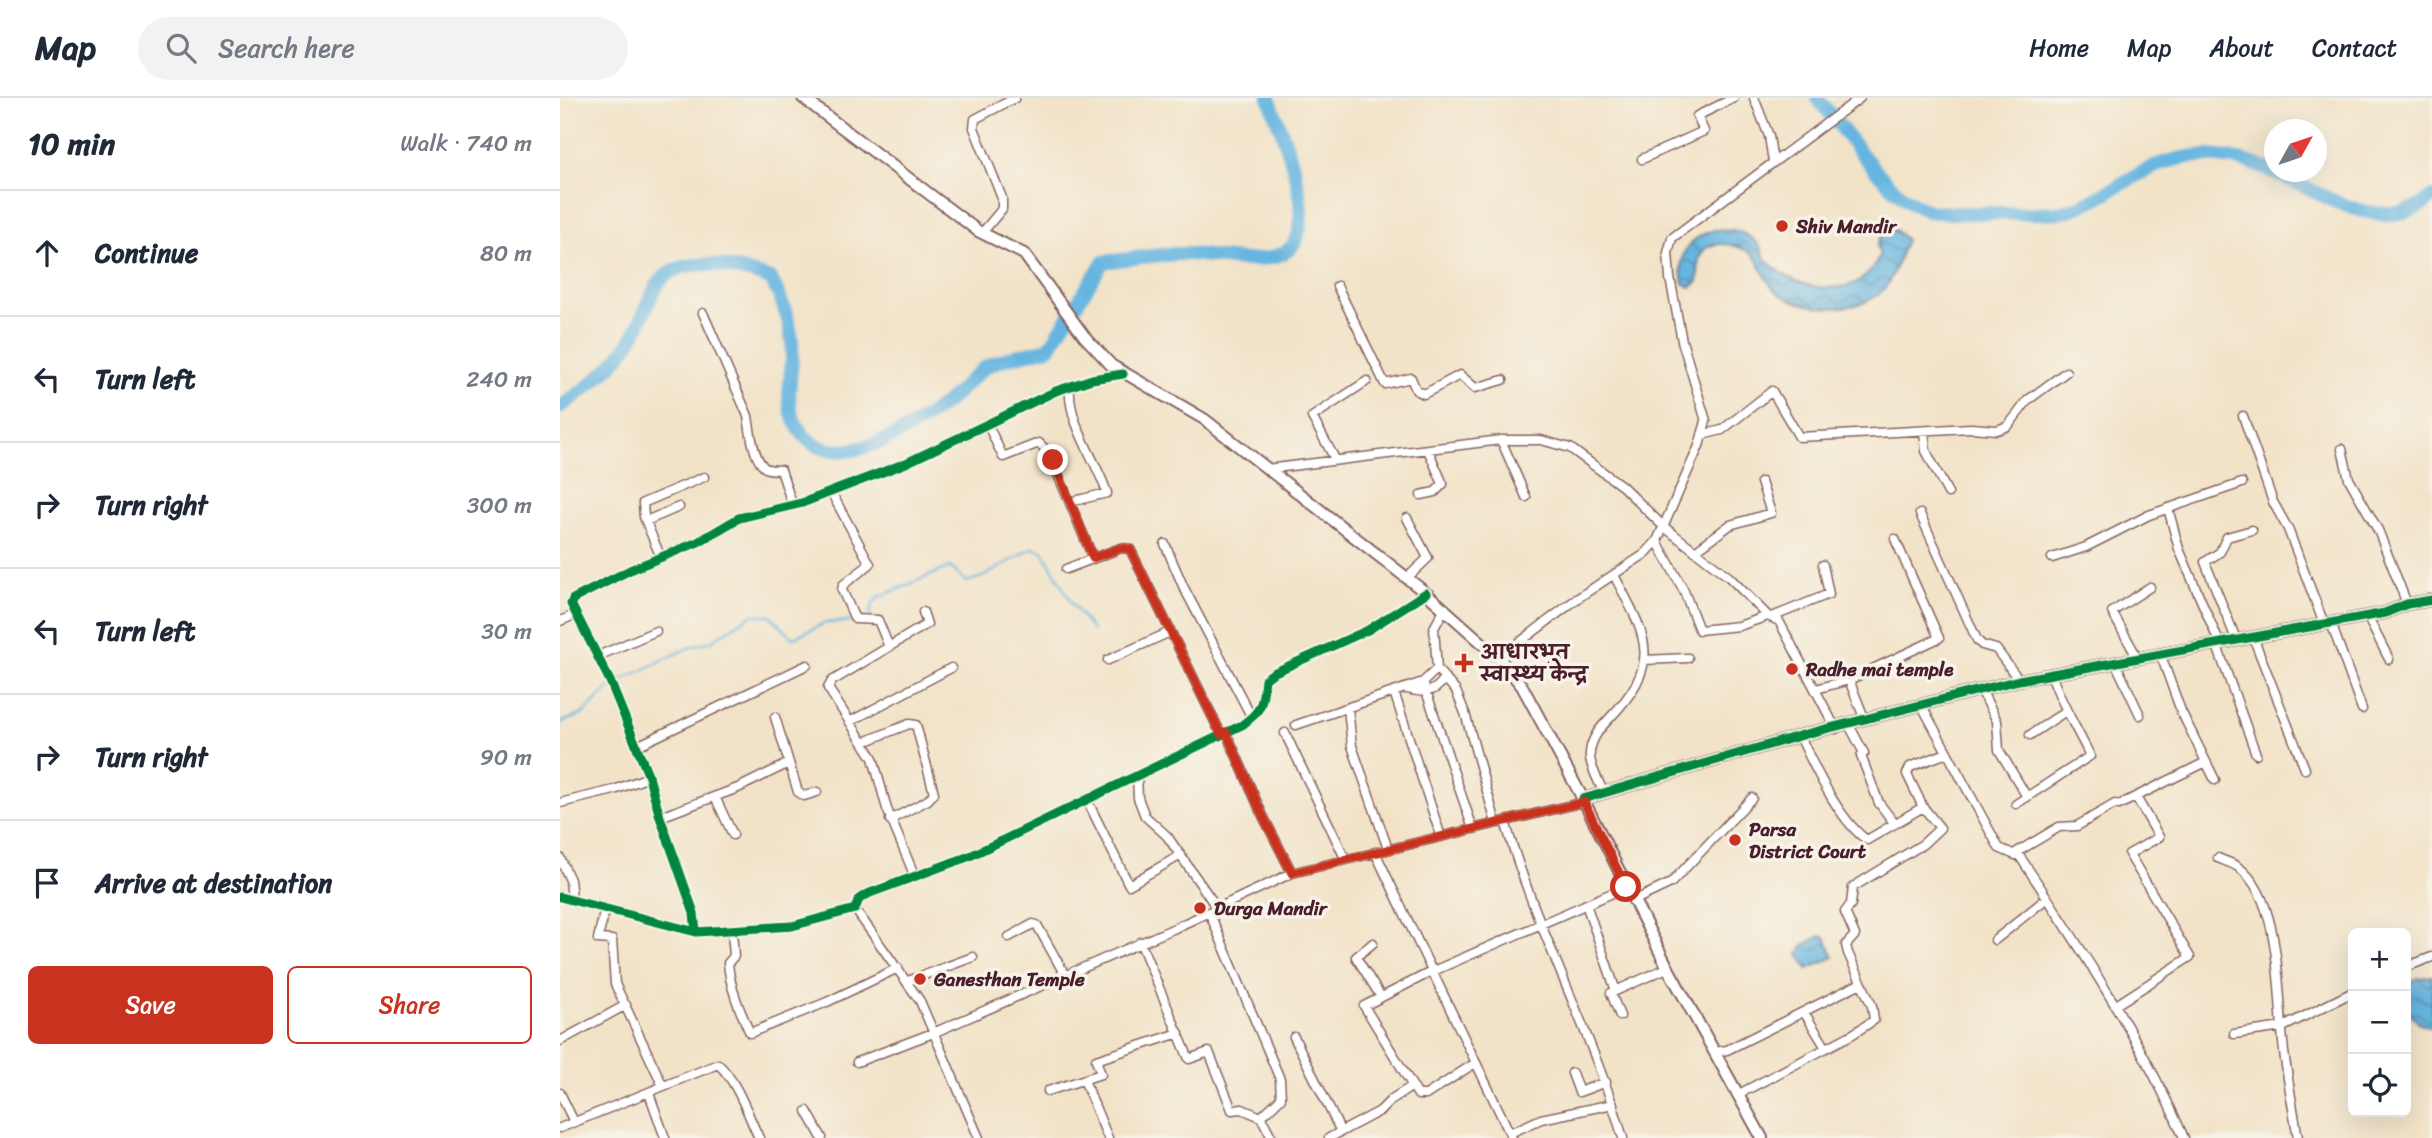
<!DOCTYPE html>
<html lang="en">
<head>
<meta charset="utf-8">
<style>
  :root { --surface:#fff; --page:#f2f2f3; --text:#1f2937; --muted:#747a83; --line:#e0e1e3; --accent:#c8321e }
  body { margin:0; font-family:Sriracha,"Playpen Sans Deva",sans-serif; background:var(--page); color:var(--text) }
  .controls { position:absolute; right:21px; bottom:21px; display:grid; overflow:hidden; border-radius:10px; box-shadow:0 7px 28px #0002 }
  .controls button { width:63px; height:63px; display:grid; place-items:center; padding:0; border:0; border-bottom:2px solid var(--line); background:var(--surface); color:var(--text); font:35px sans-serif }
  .compass { position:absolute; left:1704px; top:21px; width:63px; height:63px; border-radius:50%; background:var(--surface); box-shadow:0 7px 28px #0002; rotate:50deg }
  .stop { position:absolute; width:21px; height:21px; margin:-16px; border:5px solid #c8321e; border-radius:50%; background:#fff }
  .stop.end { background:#c8321e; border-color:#fff; box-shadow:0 2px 7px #0008 }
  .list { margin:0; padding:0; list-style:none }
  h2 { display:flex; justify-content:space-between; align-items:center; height:91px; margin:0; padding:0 28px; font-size:30px }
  h2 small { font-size:23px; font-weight:400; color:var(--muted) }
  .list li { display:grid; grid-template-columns:46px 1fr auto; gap:21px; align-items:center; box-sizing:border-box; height:126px; padding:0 28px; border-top:2px solid var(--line) }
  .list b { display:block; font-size:26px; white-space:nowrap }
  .list em { font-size:23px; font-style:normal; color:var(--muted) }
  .actions { display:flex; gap:14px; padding:21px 28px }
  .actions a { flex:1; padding:16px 0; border:2px solid var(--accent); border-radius:10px; text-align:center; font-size:24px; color:var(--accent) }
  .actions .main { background:var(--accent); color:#fff }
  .icon { flex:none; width:38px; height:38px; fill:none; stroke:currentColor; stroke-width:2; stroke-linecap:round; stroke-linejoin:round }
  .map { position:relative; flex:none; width:1872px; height:1040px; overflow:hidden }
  header { display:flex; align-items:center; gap:42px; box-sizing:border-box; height:98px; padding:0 35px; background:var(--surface); border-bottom:2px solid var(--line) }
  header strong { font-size:33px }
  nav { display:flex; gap:38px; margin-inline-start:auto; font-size:24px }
  .search { width:490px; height:63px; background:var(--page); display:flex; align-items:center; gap:18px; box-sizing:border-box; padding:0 24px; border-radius:38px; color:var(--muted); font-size:26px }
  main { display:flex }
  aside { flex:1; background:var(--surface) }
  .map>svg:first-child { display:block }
</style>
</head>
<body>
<header>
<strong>Map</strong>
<div class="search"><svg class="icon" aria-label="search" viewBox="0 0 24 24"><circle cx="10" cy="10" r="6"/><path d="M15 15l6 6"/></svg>Search here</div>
<nav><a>Home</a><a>Map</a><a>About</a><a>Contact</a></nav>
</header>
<main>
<aside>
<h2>10 min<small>Walk · 740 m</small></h2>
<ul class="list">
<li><svg class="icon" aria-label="ahead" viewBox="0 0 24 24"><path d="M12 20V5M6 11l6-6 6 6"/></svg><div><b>Continue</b></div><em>80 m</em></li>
<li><svg class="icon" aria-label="left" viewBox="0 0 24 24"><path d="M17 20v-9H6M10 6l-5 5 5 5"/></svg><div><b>Turn left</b></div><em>240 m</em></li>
<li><svg class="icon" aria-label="right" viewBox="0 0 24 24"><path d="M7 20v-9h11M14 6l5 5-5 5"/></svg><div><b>Turn right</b></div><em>300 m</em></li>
<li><svg class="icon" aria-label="left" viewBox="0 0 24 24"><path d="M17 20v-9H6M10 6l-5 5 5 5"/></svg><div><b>Turn left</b></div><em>30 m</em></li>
<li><svg class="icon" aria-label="right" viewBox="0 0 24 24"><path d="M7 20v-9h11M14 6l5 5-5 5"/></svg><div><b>Turn right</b></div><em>90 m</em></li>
<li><svg class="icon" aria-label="arrive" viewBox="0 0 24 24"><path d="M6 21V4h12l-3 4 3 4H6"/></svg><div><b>Arrive at destination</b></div></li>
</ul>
<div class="actions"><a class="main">Save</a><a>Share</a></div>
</aside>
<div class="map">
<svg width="1872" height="1040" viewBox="0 0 1872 1040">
  <defs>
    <pattern id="water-waves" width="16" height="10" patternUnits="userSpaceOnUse" patternTransform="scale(1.75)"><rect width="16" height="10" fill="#66b5e0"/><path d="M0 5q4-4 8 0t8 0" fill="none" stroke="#5693b6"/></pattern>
  </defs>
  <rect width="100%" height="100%" fill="#f7f3e8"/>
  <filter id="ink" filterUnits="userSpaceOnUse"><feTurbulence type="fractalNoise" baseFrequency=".0143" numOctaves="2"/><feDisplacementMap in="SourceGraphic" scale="14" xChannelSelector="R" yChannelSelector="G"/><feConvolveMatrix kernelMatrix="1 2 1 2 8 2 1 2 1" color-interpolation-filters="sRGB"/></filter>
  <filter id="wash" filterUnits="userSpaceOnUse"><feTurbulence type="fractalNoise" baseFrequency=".00686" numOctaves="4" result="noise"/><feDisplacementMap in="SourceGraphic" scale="28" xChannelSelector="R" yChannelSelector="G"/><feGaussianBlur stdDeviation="1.57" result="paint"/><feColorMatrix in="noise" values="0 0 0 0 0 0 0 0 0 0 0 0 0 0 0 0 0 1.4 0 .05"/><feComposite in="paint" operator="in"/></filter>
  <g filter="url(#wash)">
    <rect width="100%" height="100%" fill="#f2e3c8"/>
    <path fill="url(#water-waves)" stroke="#586a86" stroke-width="2" d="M1332,129L1346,142C1340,157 1335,174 1327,187C1306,219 1240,214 1215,192C1204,183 1202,164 1192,156C1178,146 1148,139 1140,158C1137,165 1139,177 1138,184L1131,189L1123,185C1120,171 1120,156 1131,145C1151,126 1183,126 1201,150C1204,155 1203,160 1208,164C1229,184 1257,194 1286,188C1303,185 1313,172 1320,158L1317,147L1323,134Z
      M1260,838L1265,839L1274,859L1248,871L1239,856L1244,847Z
      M1872,878V929H1871C1850,924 1846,912 1846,890L1855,881Z"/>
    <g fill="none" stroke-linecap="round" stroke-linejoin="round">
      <path stroke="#66b5e0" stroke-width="2.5" d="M310,518L313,505L319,499L390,469L407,484L425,478L473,450L483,453L511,504L532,532
        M56,585L128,550L151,543L192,517H210L233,540L265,525L295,523
        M0,625L23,616L50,589"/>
      <path stroke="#66b5e0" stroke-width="14" d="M1257,0C1288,35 1324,96 1368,113C1378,116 1496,116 1506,113C1558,97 1588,56 1648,58C1661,59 1678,61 1690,65C1745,81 1819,147 1872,99
        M0,309C26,291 58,267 73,238C82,223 87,205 96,189C118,151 178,170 211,181C221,200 231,224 232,246C234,268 225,295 232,316C257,389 347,336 387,304C401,293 413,277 427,268C445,259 470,255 489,250L543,164C571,161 601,155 629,156C659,158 689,168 719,157C768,140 721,32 709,0"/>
    </g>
  </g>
  <g filter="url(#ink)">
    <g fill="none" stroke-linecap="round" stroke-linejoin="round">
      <g stroke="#856462" stroke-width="11">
        <path id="street" d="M1194,0L1209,38L1213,64
          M1082,61L1144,33L1137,18L1174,0
          M422,135L442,111V100L414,30L415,21L455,0
          M777,188L825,286L851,280L856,292L864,296L900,277L915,290L943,282
          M143,215L188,318C190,331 193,360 204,369C208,373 216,371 221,372L232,406
          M510,289C507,324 536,361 547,395L510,404
          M1683,318L1713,404L1728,431L1764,526
          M427,325L443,359L479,345L489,355L533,460
          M1364,333L1366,353L1388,395
          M1142,337L1162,332L1212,293L1239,339L1411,330L1437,332L1448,328L1468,302L1506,274
          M941,342L966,399
          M1782,351L1789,381L1818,432L1847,506
          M775,361L752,319L807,283
          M707,371L941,342H981L1010,350L1062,388L1103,428L1169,479L1208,518L1219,523L1276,631
          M271,394L310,466L283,487L282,492L295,521L318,522L329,549
          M861,397L875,394L883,386L868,352
          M1608,410L1619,451L1659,544
          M1360,416L1417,542L1422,547L1436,551L1459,582
          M86,423L119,409
          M1097,443L1124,493L1139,532L1179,528L1208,518
          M605,446L623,488L692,620
          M1135,453L1170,427L1211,415L1201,384
          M101,460L84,419L83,405L144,379
          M1492,460L1526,449L1589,417L1682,385
          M506,471L561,450L570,451L661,636
          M847,480L868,460L847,420
          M885,510L874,530L877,571L896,593L905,615L936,725
          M1807,518L1829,561
          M1212,519L1269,496L1263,467
          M0,523L17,516
          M1771,525L1802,611
          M1693,539L1745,671
          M1676,541L1645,464L1660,454L1667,439L1692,432
          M1656,545L1696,656
          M1600,555L1621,613L1655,682
          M38,558L96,533
          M1577,559L1552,514L1590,489
          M939,560L1018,500L1085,456L1097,443L1139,348L1146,323L1122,243L1110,180L1108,155L1112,140L1300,0
          M548,562L610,534
          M1084,562L1128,560
          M1555,564L1580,617
          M1289,582L1305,622
          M863,584L913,731
          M847,591C864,595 874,596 884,581
          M1256,591L1289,582L1379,540L1335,441
          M1421,592L1437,623L1439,652L1467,699
          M834,594L881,739
          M1362,608L1439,750L1455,757L1457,754C1518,846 1580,939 1624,1040
          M788,610L792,648L828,751
          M215,619L238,694L244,698L257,694
          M291,623L391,570
          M736,627L863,584L877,571
          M1289,627L1304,655L1301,658L1319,705L1335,726
          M666,634L701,714L732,775
          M725,635L786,762
          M1470,637L1506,613
          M1240,638C1253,667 1281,725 1307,742L1363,709L1347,676L1350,669L1387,655
          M304,644L349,626L356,627L374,695L368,702L330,722
          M77,648L247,567
          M577,678L578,700L585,718L607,738L657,810
          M1044,695C1039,684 1031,671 1030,659C1029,644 1038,632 1048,622C1104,564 1087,540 1054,477
          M155,699L173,737
          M528,704L569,787L621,757
          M0,705L54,692L89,679
          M1456,706L1530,658C1517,630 1500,605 1491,575
          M100,719L178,690L229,665
          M945,723C976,832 1031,931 1063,1040
          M815,754L952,1040
          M1457,754L1499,729L1517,728L1555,706L1559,707L1646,664
          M0,760L10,782L12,801
          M1658,760C1664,763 1673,765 1678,769C1723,800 1718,906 1724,954C1728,983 1733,1011 1738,1040
          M355,779L327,711L313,660L268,590L272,583L367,526L363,514
          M0,799L136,834L232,828L295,811L299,801L310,795L410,758L682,627C703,612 702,606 705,581L713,575L808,532L866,495
          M1073,803L1111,785L1192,700
          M1026,806L1056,893
          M45,810L38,841L52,842L55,886L103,988
          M295,811L360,903L419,1040
          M649,814L720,981L721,1000L701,1019
          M172,833L174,858L168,865C170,890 180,913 190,935L267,904L338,870
          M136,834L134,815L100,719L89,679L50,583L11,506L13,501L70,472L138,444L179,420L242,405L346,365L496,293L532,281L563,276
          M449,839L473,826L477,827L505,877
          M1435,842L1487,800
          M580,844L629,961L649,954L672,1012L682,1011L701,1019L712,1040
          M813,845L796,859L821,899
          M1846,869L1872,859
          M348,883L413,859
          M1556,907L1630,859L1569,756L1599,739L1576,699
          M1244,914L1266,950
          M1060,918L1051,895L1109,869
          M1674,936L1723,929L1793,894
          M734,939L781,1034
          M0,943L66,907
          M1154,954L1167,952L1301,885
          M297,964L373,935L615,830L732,775L1024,704
          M915,965L866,997H858L804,908L871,874L1066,789
          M1012,975L1019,994L1046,984
          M524,982L548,1040
          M488,993L541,976L536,962L619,935
          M0,995L14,1024
          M89,995L105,1040
          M1177,997L1293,936L1314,922L1312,908L1288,855L1286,847L1295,837L1285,814L1291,806L1293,789L1363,746L1380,730L1363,709
          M247,1013L262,1040
          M0,1030L158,966C177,983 188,1017 199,1040
          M950,1035L981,1021L1053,1006
          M769,1040L820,1013L832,1001L851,989"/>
      </g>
      <g stroke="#856462" stroke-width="14">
        <path id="secondary" d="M243,0L418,133L464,156L524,238L551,267L644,321L866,495L939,560L962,588L1023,701L1109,872L1202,1040
          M1023,701L1246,636L1459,582L1825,515L1847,506L1872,502"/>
      </g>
      <use href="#street" stroke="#fff" stroke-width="8"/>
      <use href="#secondary" stroke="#fff" stroke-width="10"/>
      <g stroke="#f7f3e8" stroke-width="13">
        <path id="cycleway" d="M1023,701L1246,636L1459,582L1825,515L1847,506L1872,502
          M0,799L136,834L232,828L295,811L299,801L310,795L410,758L682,627C703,612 702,606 705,581L713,575L808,532L866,495
          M136,834L134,815L100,719L89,679L50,583L11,506L13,501L70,472L138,444L179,420L242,405L346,365L496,293L532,281L563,276"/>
      </g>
      <use href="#cycleway" stroke="#00873e" stroke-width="9"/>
    </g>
  </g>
  <g fill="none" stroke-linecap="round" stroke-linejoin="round" filter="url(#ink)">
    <path stroke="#c8321e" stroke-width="9" d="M493,362L533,460L561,450L570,451L661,636L666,634L701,714L732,775L1024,704L1066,789"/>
  </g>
  <g fill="#c8321e" stroke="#f7f3e8" stroke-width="2.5">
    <circle cx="1222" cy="128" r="7"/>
    <path d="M900.5 554.5h7v7h7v7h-7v7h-7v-7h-7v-7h7z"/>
    <circle cx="1232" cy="571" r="7"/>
    <circle cx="1175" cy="742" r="7"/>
    <circle cx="640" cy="810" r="7"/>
    <circle cx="360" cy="881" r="7"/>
  </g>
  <g text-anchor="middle" stroke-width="7" stroke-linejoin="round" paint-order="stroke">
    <g font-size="19" font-weight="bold" fill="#4a1f2b" stroke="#f7f3e8" text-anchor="start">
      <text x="1236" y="135">Shiv Mandir</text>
      <text x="920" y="561">आधारभूत<tspan x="920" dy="22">स्वास्थ्य केन्द्र</tspan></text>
      <text x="1246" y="578">Radhe mai temple</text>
      <text x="1189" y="738">Parsa<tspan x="1189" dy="22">District Court</tspan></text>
      <text x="654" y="817">Durga Mandir</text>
      <text x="374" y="888">Ganesthan Temple</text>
    </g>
  </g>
</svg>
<div class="controls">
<button>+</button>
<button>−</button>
<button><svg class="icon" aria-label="locate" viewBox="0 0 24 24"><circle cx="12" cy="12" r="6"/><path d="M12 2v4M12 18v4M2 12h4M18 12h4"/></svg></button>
</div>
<svg class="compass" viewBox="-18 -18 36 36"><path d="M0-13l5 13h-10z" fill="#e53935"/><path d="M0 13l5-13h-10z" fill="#747a83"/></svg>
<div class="stop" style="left:1066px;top:789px"></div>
<div class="stop end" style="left:493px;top:362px"></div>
</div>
</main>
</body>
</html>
